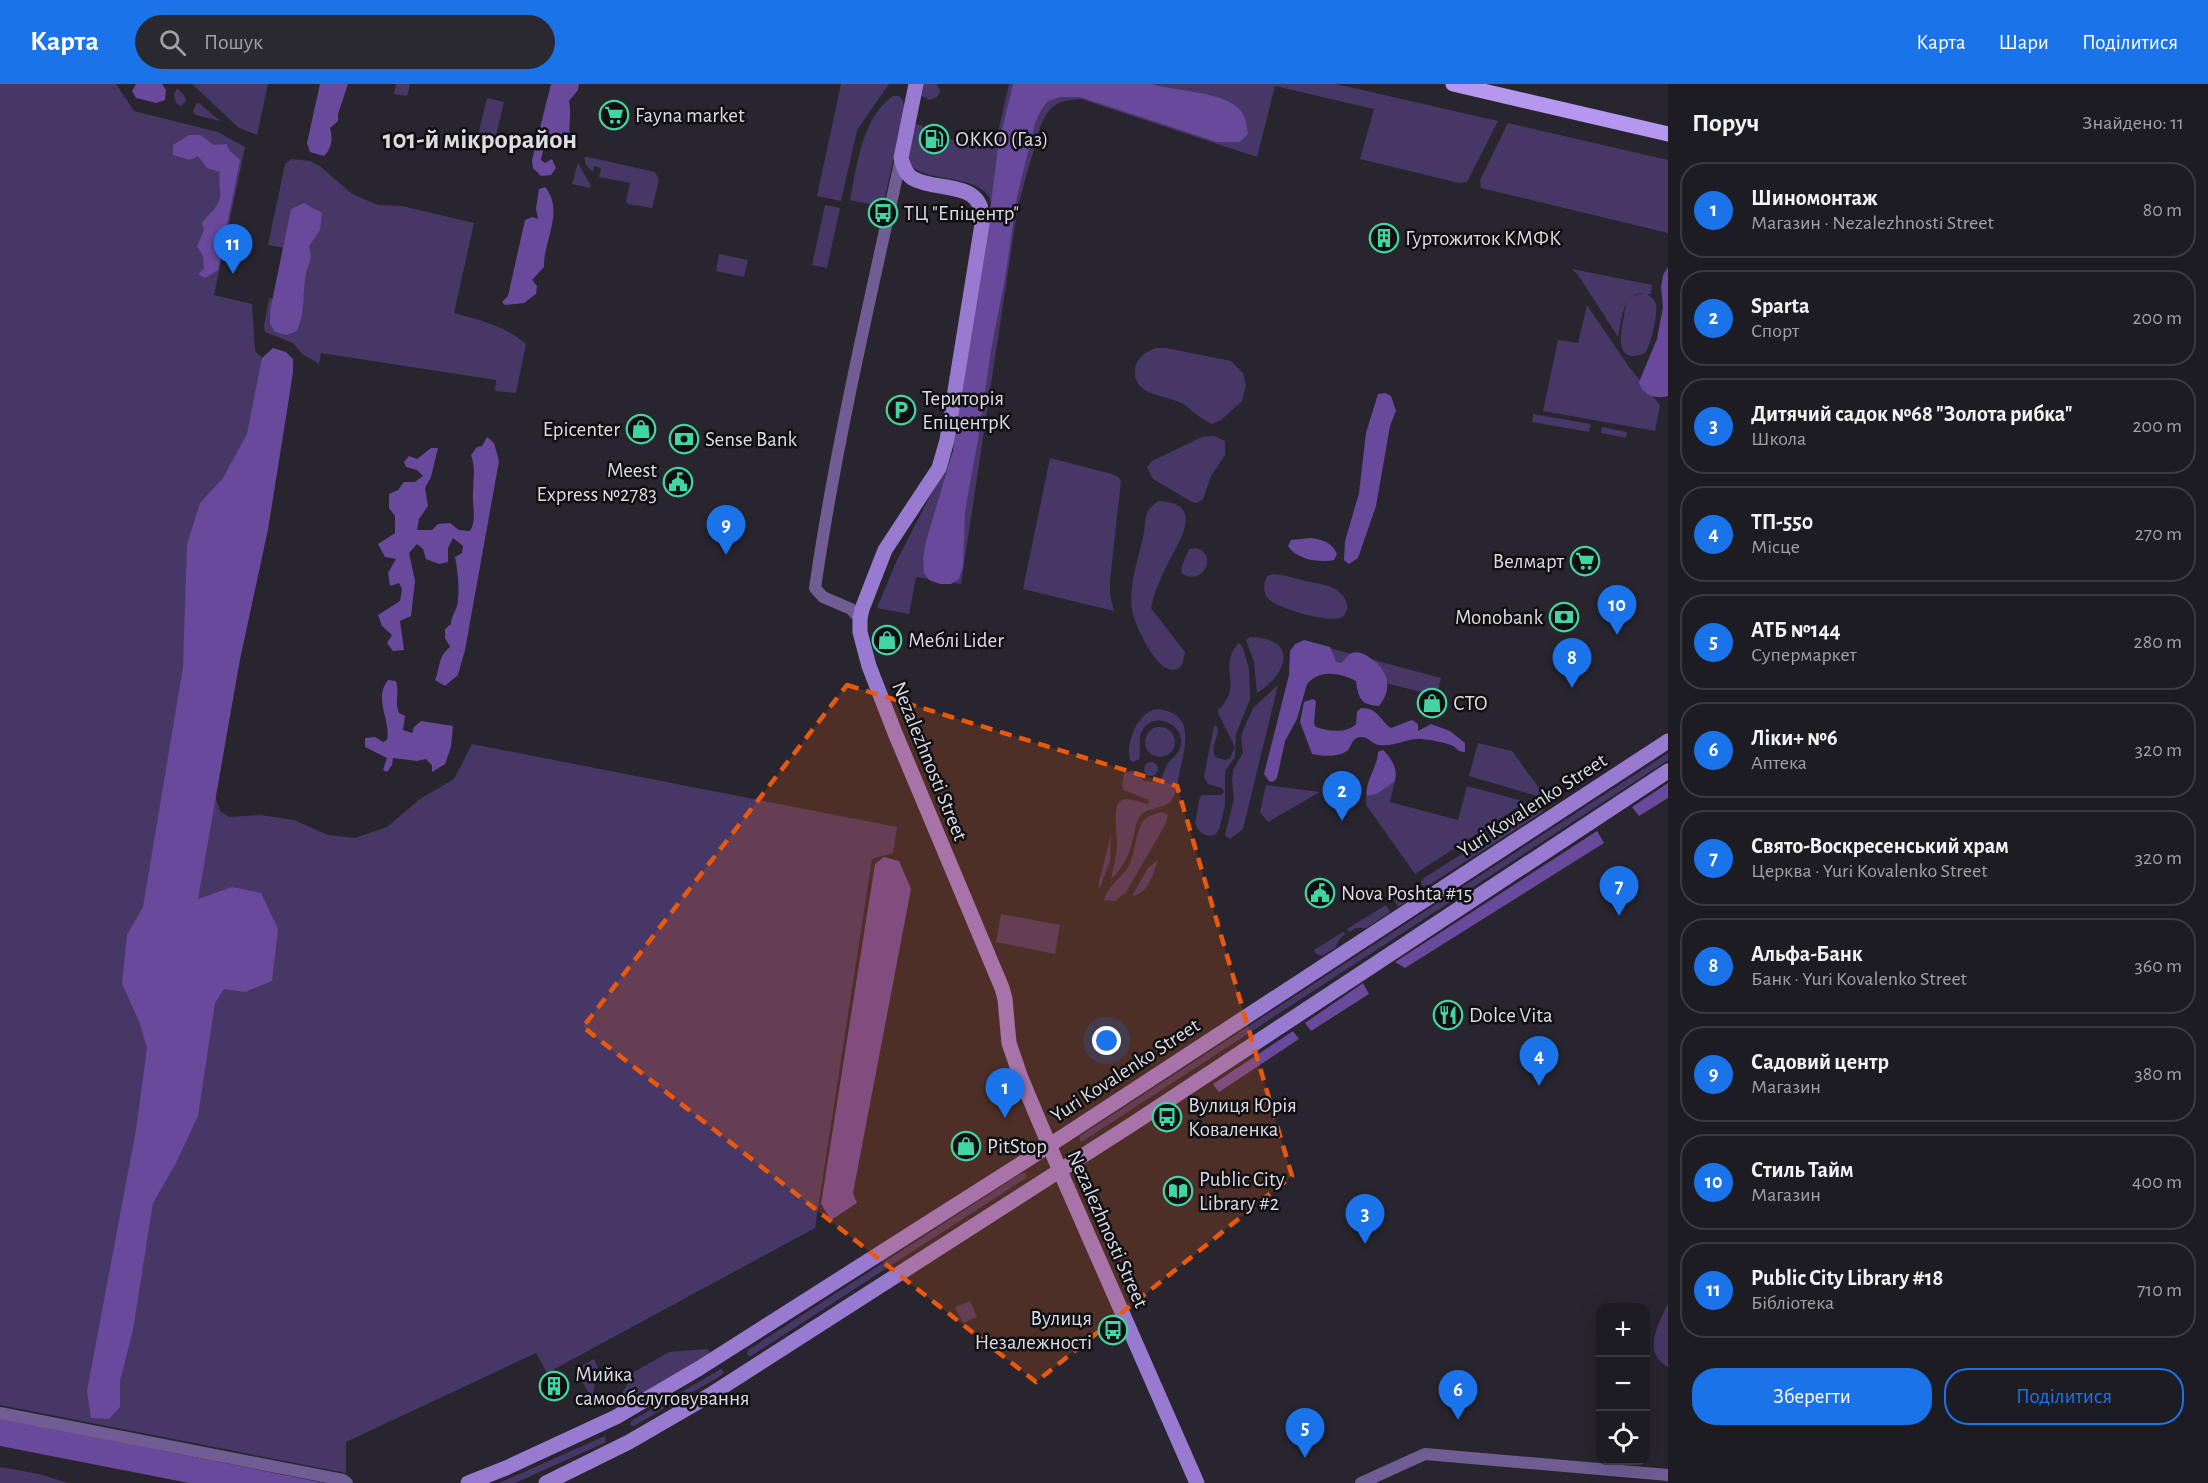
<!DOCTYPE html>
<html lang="uk">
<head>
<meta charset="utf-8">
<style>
  :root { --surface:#1e1c23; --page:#2b2930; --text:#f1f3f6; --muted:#a1a1a6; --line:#3c3a41; --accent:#1a73e8 }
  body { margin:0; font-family:"Alegreya Sans",sans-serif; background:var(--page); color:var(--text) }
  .controls { position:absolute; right:18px; bottom:18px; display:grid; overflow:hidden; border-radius:12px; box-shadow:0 6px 24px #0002 }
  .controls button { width:54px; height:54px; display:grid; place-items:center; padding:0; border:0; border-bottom:2px solid var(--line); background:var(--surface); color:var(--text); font:30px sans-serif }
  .you { position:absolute; left:1107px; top:957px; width:21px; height:21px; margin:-15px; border:4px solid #fff; border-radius:50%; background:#1a73e8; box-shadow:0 0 0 9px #1a73e833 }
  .badge { display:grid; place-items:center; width:39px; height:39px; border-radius:50%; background:var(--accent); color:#fff; font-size:20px; font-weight:700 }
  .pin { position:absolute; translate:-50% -50px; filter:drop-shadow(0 2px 3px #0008) }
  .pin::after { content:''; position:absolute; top:32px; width:21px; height:18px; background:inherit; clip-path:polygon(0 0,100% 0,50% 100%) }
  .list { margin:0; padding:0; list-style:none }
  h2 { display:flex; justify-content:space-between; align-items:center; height:78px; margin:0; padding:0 24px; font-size:26px }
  h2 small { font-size:20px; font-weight:400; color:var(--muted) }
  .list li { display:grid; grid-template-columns:39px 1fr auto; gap:18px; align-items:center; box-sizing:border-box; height:96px; margin:0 12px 12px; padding:0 12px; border:2px solid var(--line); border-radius:24px }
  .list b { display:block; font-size:22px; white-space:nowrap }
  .list p { margin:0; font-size:20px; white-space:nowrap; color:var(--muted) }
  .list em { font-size:20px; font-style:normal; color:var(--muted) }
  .actions { display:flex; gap:12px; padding:18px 24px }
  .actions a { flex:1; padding:14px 0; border:2px solid var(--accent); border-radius:24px; text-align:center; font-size:21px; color:var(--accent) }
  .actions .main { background:var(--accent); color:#fff }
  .icon { flex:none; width:33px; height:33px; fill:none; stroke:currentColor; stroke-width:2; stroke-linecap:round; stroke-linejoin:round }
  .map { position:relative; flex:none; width:1668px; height:1399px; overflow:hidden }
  header { display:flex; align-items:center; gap:36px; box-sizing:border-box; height:84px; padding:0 30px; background:var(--accent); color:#fff }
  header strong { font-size:28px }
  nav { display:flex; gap:33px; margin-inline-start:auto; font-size:21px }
  .search { width:420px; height:54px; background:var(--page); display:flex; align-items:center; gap:15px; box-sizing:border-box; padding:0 21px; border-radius:33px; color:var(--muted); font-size:22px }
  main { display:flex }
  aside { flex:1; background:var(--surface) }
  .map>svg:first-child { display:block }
</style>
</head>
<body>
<header>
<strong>Карта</strong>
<div class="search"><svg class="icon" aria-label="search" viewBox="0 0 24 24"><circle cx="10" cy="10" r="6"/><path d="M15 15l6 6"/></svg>Пошук</div>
<nav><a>Карта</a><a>Шари</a><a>Поділитися</a></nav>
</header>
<main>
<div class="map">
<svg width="1668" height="1399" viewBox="0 0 1668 1399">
  <rect width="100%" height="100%" fill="#28252f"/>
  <path fill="#473766" d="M0,0H116L134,27L218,48L245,63L214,211L252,220L255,267L291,302L268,445L240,575L215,712L220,727L229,733L261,731L294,736L328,751L355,754L387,743L420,715L454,695L472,660L897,743L893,769L872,775L815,1144L547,1289L536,1269L346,1358V1389L0,1321Z
    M192,0H268L257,51L239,44Z
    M396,0H410L407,12L394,10Z
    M841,0H889L857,46L841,117L817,112Z
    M922,0H937L940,7L937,13L930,16L922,12L920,8Z
    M1009,0H1336L1498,37L1467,98L1459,99L1360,75L1374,25L1275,2L1257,73L1081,15C1059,16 1051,20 1041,40L1018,121L961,500L916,493L909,530L877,524L897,476L954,366L992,120C985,89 932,100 911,82L908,75L914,40L921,41L927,50L923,49L922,54L926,56L924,63L941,67L944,54L994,65Z
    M177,4L184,11L186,17L181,22L176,19L174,10Z
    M893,12H899L903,16L904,23L883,123L850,116C857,82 862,33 893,12Z
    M487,14L504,18L493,64L476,60Z
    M199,19L220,37L196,31L193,28L196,20Z
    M1508,39L1668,76V149L1481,104L1480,96Z
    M588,73L655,88L659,96L652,124L628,120L626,117L630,99L599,93L601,84L594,82L593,88L586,81L584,73Z
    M292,75L310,77L321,83L352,110L378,121L402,122L474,139L454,229C480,236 505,242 526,260L516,309L495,307L496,296L321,269L319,280L302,270L293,259L265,248L264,243L269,214L274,215L285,164L268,161L285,80Z
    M578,79L591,102L590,104L572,100Z
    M825,121L840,124L827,184L812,181Z
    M719,170L748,176L744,193L716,187Z
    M1572,185L1652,201L1651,210H1647C1651,213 1655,216 1656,221C1658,230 1651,261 1645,269C1616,281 1620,254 1623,237C1625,229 1625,219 1631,214C1635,210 1641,210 1645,209C1622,208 1622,236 1618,253L1578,191Z
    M1587,221L1629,283L1660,321L1655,347L1543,327L1558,256L1578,259Z
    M1156,264H1166L1231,277L1243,289L1246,301L1242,317L1221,336L1212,340C1201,335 1194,328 1185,321C1169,310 1133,314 1135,286C1136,274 1145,268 1156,264Z
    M1533,330L1591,340L1589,348L1532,338Z
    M1602,343L1627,348L1626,354L1601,349Z
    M1214,352L1225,357V371L1211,392L1203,415L1197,419L1192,418L1153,395L1147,383L1152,377L1202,353Z
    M1050,374L1112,390L1118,393L1121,397L1110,496V511L1114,527L1023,505Z
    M1158,417C1205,419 1181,455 1168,479C1161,493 1154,509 1151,524L1185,568L1182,581C1162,603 1135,542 1132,526C1128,502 1139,473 1144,449C1145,443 1145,432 1148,427C1150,423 1155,420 1158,417Z
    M1196,464C1219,470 1203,504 1181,489L1182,482L1189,465Z
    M1274,490C1285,491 1294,494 1305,497C1320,500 1344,502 1347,521C1348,525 1346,530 1342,533C1331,540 1281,525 1271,517C1262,510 1263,501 1267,492Z
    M1250,553C1299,554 1288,590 1257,609L1254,578L1246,556Z
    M1303,557L1441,594L1437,612L1298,577Z
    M1239,559L1243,564L1249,585L1250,615L1236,650L1235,673L1225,687V722L1219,745L1215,751C1204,753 1199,749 1195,739L1200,713L1203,711H1221L1224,708L1222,704L1208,700L1204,693L1214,642H1217C1220,653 1210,662 1215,673L1225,676L1230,674L1235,663L1218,629V626C1245,602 1216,583 1239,559Z
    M1278,601L1243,745L1230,755L1225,751L1234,715L1232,696L1233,686L1243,669L1241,653L1244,644L1253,624Z
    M1157,625C1195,629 1186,659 1180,686C1178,695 1177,709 1171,717C1163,726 1146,722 1139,734C1136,738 1135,746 1134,751C1130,769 1124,783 1111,795C1113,785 1116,774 1117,763C1118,753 1112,723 1120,717C1127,712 1141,719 1148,720L1149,716L1124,706L1122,702L1124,690L1132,686L1144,697L1157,698C1164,693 1162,690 1166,683C1169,675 1178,672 1180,664C1188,641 1153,625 1142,647C1137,656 1142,666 1139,675L1133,678L1130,676C1125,660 1138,627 1157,625Z
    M1145 658a15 15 0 1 1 30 0a15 15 0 1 1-30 0Z
    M1478,659L1512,667L1542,708L1537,712L1469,692Z
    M1668,669V676L1083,1057H1080V1052Z
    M1144 685a7 7 0 1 1 14 0a7 7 0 1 1-14 0Z
    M1395,697L1390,718L1458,736L1467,702L1526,718L1415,790L1366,721V706L1367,712L1377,710Z
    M1266,701L1320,708L1268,738L1260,728Z
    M1540,720L1544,725L1541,729L1429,801L1422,802L1421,798L1424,794Z
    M1162,728L1168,731L1165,741L1126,808L1115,817L1104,816C1106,804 1122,793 1129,782C1135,769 1136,746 1144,736C1149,731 1155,730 1162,728Z
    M1111,751L1110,777L1099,806V798Z
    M1158,776C1153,790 1149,809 1132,812L1148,784Z
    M1411,805L1413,813L1398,823L1394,816Z
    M1386,821L1390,828L1366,844H1355L1349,848L1347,845Z
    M1001,830L1060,841L1055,870L996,858Z
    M1343,848L1345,850L1340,854L1335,864L1322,872L1316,870L1314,866Z
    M1022,1089H1026V1094L751,1272L747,1271L748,1266Z
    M970,1217L977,1233L963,1239L955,1223Z
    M1668,1219V1283C1641,1268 1659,1240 1668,1219Z
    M707,1265L710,1268L708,1271L623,1320H616L634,1288L669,1268Z
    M594,1275L598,1284L592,1314L575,1286Z
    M721,1285L724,1288L722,1291L634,1342L630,1341L631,1337Z
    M605,1352L606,1358L515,1399H499Z
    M0,1383L39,1390L68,1399H0Z"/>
  <path fill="#68499b" d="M136,0H162L166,6L165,16L156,19L136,14L132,7Z
    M320,0H348L338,30V37L330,44C333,54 332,64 324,72L310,68L307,59Z
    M551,0H579L578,6L569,17C572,30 568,41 570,54L565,63L557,58L543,66L541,76L545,79L552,75L556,84L551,91L541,92L533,84L532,76Z
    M1013,0H1152C1175,7 1223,8 1238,24C1246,31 1246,40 1248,50L1240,58H1217L1080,13H1061L1048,17L1041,26L1035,39L1017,113L1005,194L991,266L979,350L965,427L963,482L959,495L951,500H940L929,496L924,489L923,474L926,457L953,367L988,143L998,63Z
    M189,51H200L214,61L226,60L230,67L240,76L218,186L205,194L198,190L204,185L203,172L197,162L204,146L202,139C208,130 218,124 220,114C221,105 218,97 220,88L207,84L198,72L190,76L173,71V61Z
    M545,103C565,127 543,157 544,183L532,196L537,202L536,210L524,219L505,221L502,218L508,212L525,136L532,133L538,135L536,125L539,105Z
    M304,119L322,129L320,146L309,162C313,176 309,176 306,190C302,210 306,226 297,247L287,251L275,248L270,240V227L291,125Z
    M1668,183V312C1656,316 1642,311 1639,298L1657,255L1663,223L1661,203L1663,191Z
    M273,264L286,268L293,275V288L268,445L240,575L198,815L232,803L261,809L278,845L272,897L245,908L224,905L215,919L198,1032L176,1079L153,1119L133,1246L120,1297V1323L109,1335L91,1334L87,1307L136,1046L147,964L139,937L122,900L127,851L143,823L183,583L187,460L200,419L223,394L247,350L262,274Z
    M1385,309L1391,312L1396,327L1390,342L1376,422L1358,474L1349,480L1344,476L1345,457L1359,409L1366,349L1378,310Z
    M487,353L494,359L499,377L465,566L458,591L445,602L435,596C441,582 437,574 450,563L445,554V545L451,540C451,532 455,529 457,522C460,508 458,487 455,473L462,469L463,462L453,454L448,464V478L439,480L426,475L423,465L417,460L409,469L415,497L411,532L400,537L404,566L393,567L387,559L392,551L382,542L378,531L400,517L402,505L399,499L390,502L388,489L396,475L385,473L378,460L395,449V432L389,424V410L398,406L404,398H415L423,392L417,386L406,383L404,378L409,372L417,375L431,364H438L431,393L425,404L428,422L419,435L417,446H432L438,440L450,439L459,446L470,447C477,436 472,422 473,409C473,395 476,385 471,371L477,363L482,362Z
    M1311,454C1323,456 1332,458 1337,470L1334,476C1320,479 1297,476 1288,462L1291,456Z
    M1304,556L1330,563L1336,578L1342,579C1345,575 1348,571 1352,569C1359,567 1365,570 1370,574C1389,586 1393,605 1379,622C1361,621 1358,614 1356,597C1339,589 1321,585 1307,600L1297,635L1285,657L1277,694L1273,698L1269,697L1264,690L1289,591L1290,567L1295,560Z
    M388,596L396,597C400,610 394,616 399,629L405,632L403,646L412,649L414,643L421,637L453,642L451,663L445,680L432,688V681L426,675L417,677L393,674L392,681L387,688L383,686L387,674L365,663V654L375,653L383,658L387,656C391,635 373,615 388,596Z
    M1313,615L1316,617L1314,639L1316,643C1328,647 1346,650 1356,640L1357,628L1361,624C1379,624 1378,635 1391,644L1412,636L1418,640V647L1431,640L1450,647L1465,659V668C1459,668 1458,665 1453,662C1444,658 1431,656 1421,655C1406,654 1395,663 1380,661C1372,661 1369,652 1360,653C1352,654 1352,661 1348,666C1339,674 1322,672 1312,670L1300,638L1304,618Z
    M1383,666C1392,675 1398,685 1395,697L1377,710L1367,712C1364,699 1378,682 1378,668Z
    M1668,699V714L1639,732L1632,723Z
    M1597,747L1604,759L1405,884L1395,878Z
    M884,773L899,777L911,805L853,1109L857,1119L831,1136L821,1120L875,780Z
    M1363,899L1369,910L1311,947L1305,939Z
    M1293,947L1299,955L1219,1008L1213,1000Z
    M0,1334L324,1399H189L0,1362Z"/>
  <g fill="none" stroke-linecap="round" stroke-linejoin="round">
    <path stroke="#6f5d93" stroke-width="12" d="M860,535L851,525L823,513L815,504C836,359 870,216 901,74
      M0,1329L343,1396L347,1399
      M1361,1399L1425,1370L1668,1391"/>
    <path stroke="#987ad1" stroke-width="15" d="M916,0L901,74C903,81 905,89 912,94C937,109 986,94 982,140L947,356L939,384L885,466L862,525L860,535V548L869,582L895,649L1002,904L1005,915L1009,959L1021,994L1060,1087L1197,1399
      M468,1399L506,1384L616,1333L698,1285L1030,1074L1668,657
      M546,1399L629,1358L710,1311L1134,1039L1668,687"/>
    <path stroke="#b597f0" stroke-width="15" d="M1453,0L1668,50"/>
  </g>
  <path fill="#e8590c" fill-opacity="0.2" stroke="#e8590c" stroke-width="4.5" stroke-dasharray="12 8" stroke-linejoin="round" d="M847,601L1177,702L1292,1092L1036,1298L583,943Z"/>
  <defs>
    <g id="supermarket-ring" transform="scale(1.5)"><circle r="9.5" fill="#100f13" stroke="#42d4a1" stroke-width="1.5"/><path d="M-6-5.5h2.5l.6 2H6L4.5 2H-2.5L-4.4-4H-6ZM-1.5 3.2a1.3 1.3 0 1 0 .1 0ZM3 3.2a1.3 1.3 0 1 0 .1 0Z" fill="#42d4a1"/></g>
    <g id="fuel-ring" transform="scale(1.5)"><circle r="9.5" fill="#100f13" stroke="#42d4a1" stroke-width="1.5"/><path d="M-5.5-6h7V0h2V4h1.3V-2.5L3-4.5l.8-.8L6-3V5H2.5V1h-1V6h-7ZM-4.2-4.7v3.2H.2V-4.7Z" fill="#42d4a1"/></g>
    <g id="bus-ring" transform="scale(1.5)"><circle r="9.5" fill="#100f13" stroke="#42d4a1" stroke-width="1.5"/><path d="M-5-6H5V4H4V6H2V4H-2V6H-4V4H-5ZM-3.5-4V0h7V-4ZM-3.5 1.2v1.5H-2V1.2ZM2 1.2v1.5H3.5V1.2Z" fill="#42d4a1"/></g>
    <g id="building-ring" transform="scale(1.5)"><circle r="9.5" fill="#100f13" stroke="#42d4a1" stroke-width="1.5"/><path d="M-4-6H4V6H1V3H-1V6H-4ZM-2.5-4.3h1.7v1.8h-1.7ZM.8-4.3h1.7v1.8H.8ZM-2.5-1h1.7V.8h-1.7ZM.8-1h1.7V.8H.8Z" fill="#42d4a1"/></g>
    <g id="parking-ring" transform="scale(1.5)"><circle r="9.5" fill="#100f13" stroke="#42d4a1" stroke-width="1.5"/><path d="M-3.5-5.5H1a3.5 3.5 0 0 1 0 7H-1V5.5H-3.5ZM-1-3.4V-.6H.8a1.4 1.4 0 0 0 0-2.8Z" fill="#42d4a1"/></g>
    <g id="shop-ring" transform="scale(1.5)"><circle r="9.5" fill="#100f13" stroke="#42d4a1" stroke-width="1.5"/><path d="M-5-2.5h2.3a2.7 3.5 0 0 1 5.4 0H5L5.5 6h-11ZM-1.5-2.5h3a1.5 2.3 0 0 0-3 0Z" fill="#42d4a1"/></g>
    <g id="bank-ring" transform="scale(1.5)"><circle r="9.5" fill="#100f13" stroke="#42d4a1" stroke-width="1.5"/><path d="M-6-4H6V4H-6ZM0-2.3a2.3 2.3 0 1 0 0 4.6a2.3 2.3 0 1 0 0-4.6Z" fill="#42d4a1"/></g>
    <g id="civic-ring" transform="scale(1.5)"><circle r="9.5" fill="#100f13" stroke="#42d4a1" stroke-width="1.5"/><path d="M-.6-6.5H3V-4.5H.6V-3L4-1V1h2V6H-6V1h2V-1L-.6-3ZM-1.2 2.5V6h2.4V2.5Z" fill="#42d4a1"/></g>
    <g id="restaurant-ring" transform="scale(1.5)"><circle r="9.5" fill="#100f13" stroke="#42d4a1" stroke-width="1.5"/><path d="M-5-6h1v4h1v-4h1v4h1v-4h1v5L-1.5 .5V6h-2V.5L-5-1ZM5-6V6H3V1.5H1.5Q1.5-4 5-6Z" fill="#42d4a1"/></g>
    <g id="library-ring" transform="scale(1.5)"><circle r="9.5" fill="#100f13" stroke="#42d4a1" stroke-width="1.5"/><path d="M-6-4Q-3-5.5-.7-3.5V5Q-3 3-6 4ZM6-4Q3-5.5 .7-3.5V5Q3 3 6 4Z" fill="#42d4a1"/></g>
  </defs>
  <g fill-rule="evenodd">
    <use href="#supermarket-ring" x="614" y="31"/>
    <use href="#fuel-ring" x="934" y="55"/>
    <use href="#bus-ring" x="883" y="129"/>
    <use href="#building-ring" x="1384" y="154"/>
    <use href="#parking-ring" x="901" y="326"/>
    <use href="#shop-ring" x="641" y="345"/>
    <use href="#bank-ring" x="684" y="355"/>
    <use href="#civic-ring" x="678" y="398"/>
    <use href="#supermarket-ring" x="1585" y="477"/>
    <use href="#bank-ring" x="1564" y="533"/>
    <use href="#shop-ring" x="887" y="556"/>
    <use href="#shop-ring" x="1432" y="619"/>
    <use href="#civic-ring" x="1320" y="809"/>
    <use href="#restaurant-ring" x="1448" y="931"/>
    <use href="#bus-ring" x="1167" y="1033"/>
    <use href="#shop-ring" x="966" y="1062"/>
    <use href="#library-ring" x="1178" y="1107"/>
    <use href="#bus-ring" x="1113" y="1246"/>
    <use href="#building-ring" x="554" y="1302"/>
  </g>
  <g text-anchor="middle" stroke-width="5" stroke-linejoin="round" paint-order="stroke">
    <g font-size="21" fill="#dedce3" stroke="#100f13" text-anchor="start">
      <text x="635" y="38">Fayna market</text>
      <text x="955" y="62">ОККО (Газ)</text>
      <text x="904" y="136">ТЦ "Епіцентр"</text>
      <text x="1405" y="161">Гуртожиток КМФК</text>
      <text x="922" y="321">Територія<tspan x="922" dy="24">ЕпіцентрК</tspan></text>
      <text x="620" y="352" text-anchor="end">Epicenter</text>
      <text x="705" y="362">Sense Bank</text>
      <text x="657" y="393" text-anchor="end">Meest<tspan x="657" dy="24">Express №2783</tspan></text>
      <text x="1564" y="484" text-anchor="end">Велмарт</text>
      <text x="1543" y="540" text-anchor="end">Monobank</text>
      <text x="908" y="563">Меблі Lider</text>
      <text x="1453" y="626">СТО</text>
      <text x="1341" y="816">Nova Poshta #15</text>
      <text x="1469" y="938">Dolce Vita</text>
      <text x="1188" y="1028">Вулиця Юрія<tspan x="1188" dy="24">Коваленка</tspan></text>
      <text x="987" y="1069">PitStop</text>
      <text x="1199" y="1102">Public City<tspan x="1199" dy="24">Library #2</tspan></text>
      <text x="1092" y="1241" text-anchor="end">Вулиця<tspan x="1092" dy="24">Незалежності</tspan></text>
      <text x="575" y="1297">Мийка<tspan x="575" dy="24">самообслуговування</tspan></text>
    </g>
    <g font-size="21" fill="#dedce3" stroke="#100f13">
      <text transform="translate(930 677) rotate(68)" y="7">Nezalezhnosti Street</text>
      <text transform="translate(1532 721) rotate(-33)" y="7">Yuri Kovalenko Street</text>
      <text transform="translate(1125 986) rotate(-33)" y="7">Yuri Kovalenko Street</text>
      <text transform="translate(1108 1145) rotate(66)" y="7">Nezalezhnosti Street</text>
    </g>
    <g font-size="27" font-weight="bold" fill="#dedce3" stroke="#100f13">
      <text x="480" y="64">101-й мікрорайон</text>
    </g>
  </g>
</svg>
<div class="controls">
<button>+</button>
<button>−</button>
<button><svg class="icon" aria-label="locate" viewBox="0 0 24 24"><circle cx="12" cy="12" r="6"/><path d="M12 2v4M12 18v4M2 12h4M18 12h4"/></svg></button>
</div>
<div class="you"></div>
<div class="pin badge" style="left:1005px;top:1034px">1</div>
<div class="pin badge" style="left:1342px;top:737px">2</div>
<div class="pin badge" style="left:1365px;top:1160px">3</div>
<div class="pin badge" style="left:1539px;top:1002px">4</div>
<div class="pin badge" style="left:1305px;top:1374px">5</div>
<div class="pin badge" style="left:1458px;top:1336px">6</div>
<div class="pin badge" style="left:1619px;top:832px">7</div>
<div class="pin badge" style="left:1572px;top:604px">8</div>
<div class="pin badge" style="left:726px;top:471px">9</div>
<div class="pin badge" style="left:1617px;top:551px">10</div>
<div class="pin badge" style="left:233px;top:190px">11</div>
</div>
<aside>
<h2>Поруч<small>Знайдено: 11</small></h2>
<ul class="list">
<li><span class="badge">1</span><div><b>Шиномонтаж</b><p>Магазин · Nezalezhnosti Street</p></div><em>80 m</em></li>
<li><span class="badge">2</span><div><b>Sparta</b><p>Спорт</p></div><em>200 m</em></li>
<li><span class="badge">3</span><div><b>Дитячий садок №68 &quot;Золота рибка&quot;</b><p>Школа</p></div><em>200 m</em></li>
<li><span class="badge">4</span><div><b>ТП-550</b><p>Місце</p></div><em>270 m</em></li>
<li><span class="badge">5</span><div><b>АТБ №144</b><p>Супермаркет</p></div><em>280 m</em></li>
<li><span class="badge">6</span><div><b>Ліки+ №6</b><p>Аптека</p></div><em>320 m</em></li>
<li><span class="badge">7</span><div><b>Свято-Воскресенський храм</b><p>Церква · Yuri Kovalenko Street</p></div><em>320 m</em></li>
<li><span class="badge">8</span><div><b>Альфа-Банк</b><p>Банк · Yuri Kovalenko Street</p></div><em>360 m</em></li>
<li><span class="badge">9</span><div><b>Садовий центр</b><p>Магазин</p></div><em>380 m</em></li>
<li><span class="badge">10</span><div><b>Стиль Тайм</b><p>Магазин</p></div><em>400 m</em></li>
<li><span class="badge">11</span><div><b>Public City Library #18</b><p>Бібліотека</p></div><em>710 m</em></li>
</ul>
<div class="actions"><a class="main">Зберегти</a><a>Поділитися</a></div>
</aside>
</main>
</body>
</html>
